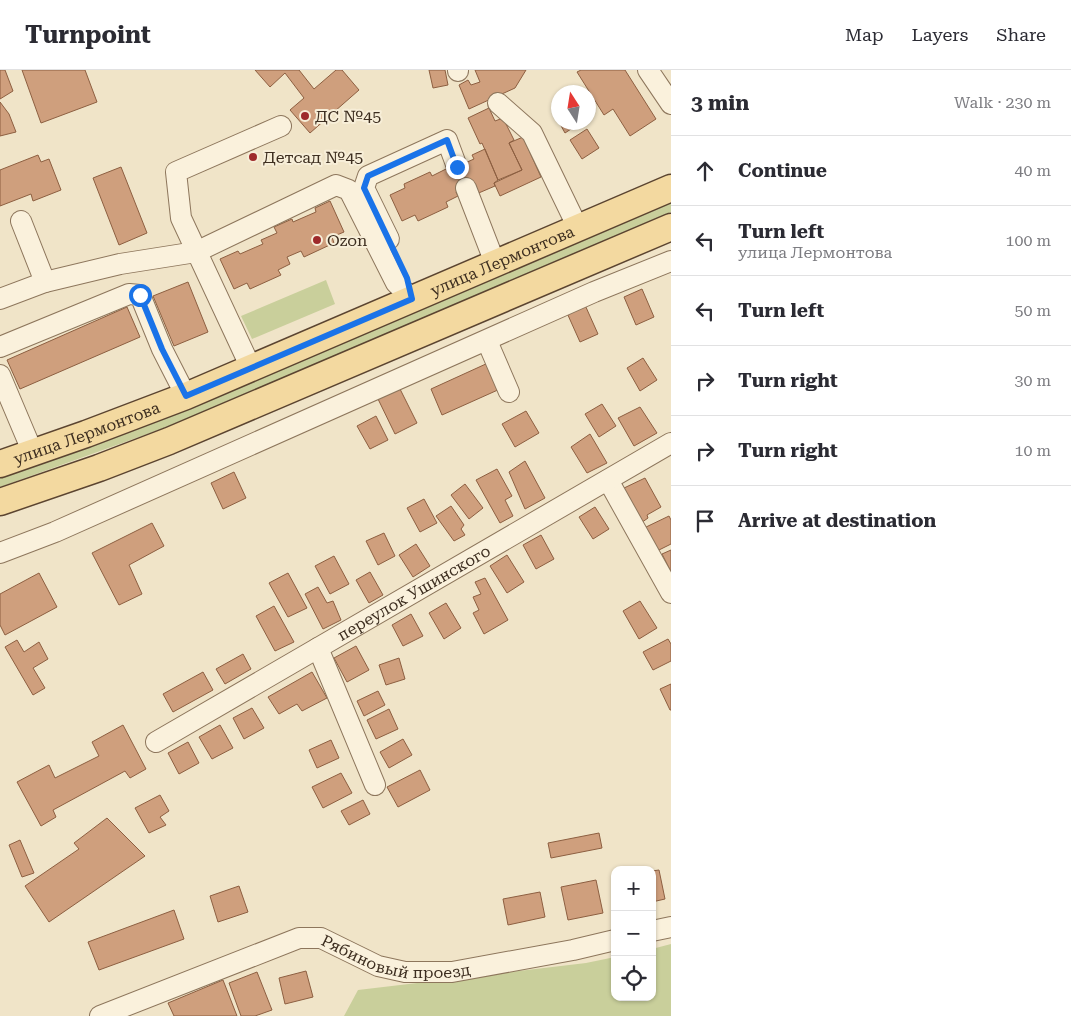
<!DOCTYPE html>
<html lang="en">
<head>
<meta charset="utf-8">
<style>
  :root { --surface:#fff; --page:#f7f7f7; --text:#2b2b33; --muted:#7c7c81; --line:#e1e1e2 }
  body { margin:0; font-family:"Roboto Serif",serif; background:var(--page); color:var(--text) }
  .controls { position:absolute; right:15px; bottom:15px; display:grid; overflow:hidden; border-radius:10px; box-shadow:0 1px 4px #0004 }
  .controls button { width:45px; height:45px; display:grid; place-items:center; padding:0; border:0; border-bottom:1px solid var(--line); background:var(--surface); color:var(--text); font:25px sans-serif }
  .compass { position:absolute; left:551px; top:15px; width:45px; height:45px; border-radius:50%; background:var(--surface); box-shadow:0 1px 4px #0004; rotate:348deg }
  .stop { position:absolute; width:15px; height:15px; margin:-11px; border:4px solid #1a73e8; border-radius:50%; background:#fff }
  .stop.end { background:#1a73e8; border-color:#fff; box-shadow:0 1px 5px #0008 }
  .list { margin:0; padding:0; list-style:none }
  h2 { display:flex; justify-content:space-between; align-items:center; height:65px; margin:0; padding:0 20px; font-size:21px }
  h2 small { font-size:16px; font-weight:400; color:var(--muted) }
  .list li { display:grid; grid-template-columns:32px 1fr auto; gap:15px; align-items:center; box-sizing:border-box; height:70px; padding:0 20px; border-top:1px solid var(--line) }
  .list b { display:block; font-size:19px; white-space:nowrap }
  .list p { margin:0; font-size:16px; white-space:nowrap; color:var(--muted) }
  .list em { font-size:16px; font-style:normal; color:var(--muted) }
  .icon { flex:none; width:28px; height:28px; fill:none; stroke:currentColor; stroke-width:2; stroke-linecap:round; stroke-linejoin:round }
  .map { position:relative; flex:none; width:671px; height:946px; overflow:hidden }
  header { display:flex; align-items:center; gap:30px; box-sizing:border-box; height:70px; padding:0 25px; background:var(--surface); border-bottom:1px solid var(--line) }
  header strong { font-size:24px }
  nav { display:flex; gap:28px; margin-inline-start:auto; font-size:18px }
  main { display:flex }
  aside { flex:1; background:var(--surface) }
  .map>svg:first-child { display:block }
</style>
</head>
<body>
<header>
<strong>Turnpoint</strong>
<nav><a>Map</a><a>Layers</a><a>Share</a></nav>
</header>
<main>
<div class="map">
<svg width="671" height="946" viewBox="0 0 671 946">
  <rect width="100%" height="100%" fill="#f0e4c8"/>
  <path fill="#c9cf9b" d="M671,132V142L164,358L0,417V408L91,377L253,312Z
    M326,210L335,234L252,269L241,246Z
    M671,874V946H344L358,920L586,893L615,887V927H652V879Z"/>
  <path fill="#cf9f7d" stroke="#8d5f41" d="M0,0H5L13,21L0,29Z
    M22,0H85L97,32L41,53Z
    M255,0H299L314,19L336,0H342L359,20L310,63L290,40L304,28L285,3L270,17Z
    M429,0H445L448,15L433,18Z
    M475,0H526L515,18L469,39L459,15L468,10L471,15L480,12Z
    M581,0H625L656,49L630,66L613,39L604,45L577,2Z
    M0,32L9,44L16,62L0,66Z
    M489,38L495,51L503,48L514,70L509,73L522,100L498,110L482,73L480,74L468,48Z
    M558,39V51L553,42Z
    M559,52H580V53L565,63Z
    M587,59L599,78L582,89L570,70Z
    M523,67L541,107L500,126L494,113L522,100L509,73Z
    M485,79L498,110L494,113L495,116L474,125L470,116L456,122L458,126L446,132L448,137L418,151L415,145L402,151L390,125L405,118L404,114L430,102L432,106L446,99L447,101L474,89L472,85Z
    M38,85L41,92L49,89L61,120L33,131L31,124L0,136V100Z
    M121,97L147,163L119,175L93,108Z
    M330,131L344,162L332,167L334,173L304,187L301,181L287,187L290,194L278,200L281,205L250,219L247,213L234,219L220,189L238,181L240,184L263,174L261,170L277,163L274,157L292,149L293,152L316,142L315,138Z
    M188,212L208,262L174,276L153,226Z
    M642,219L654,247L636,255L624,227Z
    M585,235L598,264L580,272L567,243Z
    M127,237L140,267L20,319L7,290Z
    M643,288L657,310L640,321L627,298Z
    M488,293L500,319L442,345L431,319Z
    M400,319L417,353L395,364L378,329Z
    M602,334L616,356L599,367L585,344Z
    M640,337L657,363L634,376L618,348Z
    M526,341L539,363L515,377L502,354Z
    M376,346L388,370L370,379L357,356Z
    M590,364L607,393L587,403L571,377Z
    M525,391L545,428L525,439L509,402Z
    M497,399L512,426L505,430L513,446L500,453L476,410Z
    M234,402L246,428L223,439L211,413Z
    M645,408L661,437L647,445L648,448L641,453L622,419Z
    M465,414L483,438L469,449L451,425Z
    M424,429L437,453L420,462L407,438Z
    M451,436L464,455L461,459L465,465L454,471L436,446Z
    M595,437L609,459L593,469L579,447Z
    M669,446L671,450V474L657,481L644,458Z
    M152,453L164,476L129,495L142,524L119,535L92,483Z
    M384,463L395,486L378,495L366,471Z
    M541,465L554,489L536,499L523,475Z
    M416,474L430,496L413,507L399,485Z
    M671,480V502L662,484Z
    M507,485L524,512L507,523L490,496Z
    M334,486L349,514L330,524L315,496Z
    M370,502L383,525L369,533L356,510Z
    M39,503L57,537L5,565L0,555V524Z
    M288,503L307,538L288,547L269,513Z
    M485,508L508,550L484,564L473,543L479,540L473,527L481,524L475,512Z
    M318,517L327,533L333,531L341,550L323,559L305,524Z
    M640,531L657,558L639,569L623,541Z
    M446,533L461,558L444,569L429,543Z
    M274,536L294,572L275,581L256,546Z
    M411,544L423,566L403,576L392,555Z
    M668,569L671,574V591L653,600L643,582Z
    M17,570L24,582L39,572L48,589L33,598L45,618L33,625L5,577Z
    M356,576L369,600L347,612L334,588Z
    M243,584L251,599L225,614L216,599Z
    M399,588L405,609L386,615L379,595Z
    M203,602L213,620L173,642L163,624Z
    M312,602L327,628L302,641L297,634L279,644L268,627Z
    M671,614V640H670L660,619Z
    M378,621L385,635L364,646L357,631Z
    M252,638L264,658L244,669L233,648Z
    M389,639L398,659L376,669L367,650Z
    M123,655L146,699L130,708L125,701L53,740L56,747L41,756L17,712L49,695L55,708L99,686L92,672Z
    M220,655L233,678L212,689L199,667Z
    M403,669L412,685L389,698L380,682Z
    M331,670L339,688L317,698L309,680Z
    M188,672L199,693L179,704L168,683Z
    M420,700L430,720L398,737L387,717Z
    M341,703L352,723L323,738L312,717Z
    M160,725L169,741L160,747L166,755L149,763L135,738Z
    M363,730L370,744L349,755L341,741Z
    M107,748L145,786L49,852L25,816L79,779L74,773Z
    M599,763L602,778L551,788L548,773Z
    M20,770L34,803L22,807L9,775Z
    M659,800L665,829L652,832V801Z
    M596,810L603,843L568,850L561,817Z
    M239,816L248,842L218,852L210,826Z
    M540,822L545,847L508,855L503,829Z
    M174,840L184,869L99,900L88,872Z
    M306,901L313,927L285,934L279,908Z
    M257,902L272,940L255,946H241L229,913Z
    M223,910L237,946H174L168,933Z"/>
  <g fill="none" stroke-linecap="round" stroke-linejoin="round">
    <g stroke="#8d765c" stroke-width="22">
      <g id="minor">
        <path d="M458,0V1"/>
        <path d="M648,0L671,34"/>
        <path d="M498,33L532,63L578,158"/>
        <path d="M466,118L495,193"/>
        <path d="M21,151L45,212"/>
        <path d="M389,169L364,118L368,106L447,70L457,97"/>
        <path d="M0,229L45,212L120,194L196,182L336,115L349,120L396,213L412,229"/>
        <path d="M487,271L509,322"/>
        <path d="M0,277L129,224L140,225L162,279L186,326"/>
        <path d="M251,298L181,148L176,102L281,56"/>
        <path d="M0,305L33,383"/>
        <path d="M608,410L671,523"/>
        <path d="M0,483L55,462L594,222L671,191"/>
        <path d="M318,578L375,715"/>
        <path id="s1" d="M156,672L671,373"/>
        <path d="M652,861L671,857"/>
        <path id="s2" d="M100,946L299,868H321L378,896L405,902H452L573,880L615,870"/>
      </g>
    </g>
    <g stroke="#5b4430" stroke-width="29">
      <g id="major">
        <path id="s3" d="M0,394L86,364L186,326L671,118"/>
        <path d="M0,432L99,398L169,371L671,157"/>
      </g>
    </g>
    <use href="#minor" stroke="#faf1dc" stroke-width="20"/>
    <use href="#major" stroke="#f3d9a0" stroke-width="26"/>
  </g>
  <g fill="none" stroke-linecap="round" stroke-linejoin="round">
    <path stroke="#1a73e8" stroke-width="6" d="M140,225L162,279L186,326L412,229L407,208L364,118L368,106L447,70L457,97"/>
  </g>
  <g fill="#9e2a2b" stroke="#f7eed8" stroke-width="2">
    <circle cx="305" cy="46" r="5"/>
    <circle cx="253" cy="87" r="5"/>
    <circle cx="317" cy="170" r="5"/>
  </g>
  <g text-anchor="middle" stroke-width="4" stroke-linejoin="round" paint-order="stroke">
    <g font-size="16" fill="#3d2e20" stroke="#f7eed8" text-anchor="start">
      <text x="315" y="52">ДС №45</text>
      <text x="263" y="93">Детсад №45</text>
      <text x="327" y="176">Ozon</text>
    </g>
    <g font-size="16" fill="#3d2e20" stroke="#f7eed8">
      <text dy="6" stroke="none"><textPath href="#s3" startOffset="542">улица Лермонтова</textPath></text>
      <text dy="6" stroke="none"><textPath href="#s3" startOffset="92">улица Лермонтова</textPath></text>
      <text dy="6" stroke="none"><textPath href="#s1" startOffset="298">переулок Ушинского</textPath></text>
      <text dy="6" stroke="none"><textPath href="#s2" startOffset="315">Рябиновый проезд</textPath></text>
    </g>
  </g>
</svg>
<div class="controls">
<button>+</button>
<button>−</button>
<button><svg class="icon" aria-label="locate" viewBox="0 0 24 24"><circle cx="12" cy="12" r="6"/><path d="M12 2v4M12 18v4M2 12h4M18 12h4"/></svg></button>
</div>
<svg class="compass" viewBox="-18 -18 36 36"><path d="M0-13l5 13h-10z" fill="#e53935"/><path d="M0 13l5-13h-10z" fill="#7c7c81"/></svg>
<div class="stop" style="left:140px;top:225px"></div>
<div class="stop end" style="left:457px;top:97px"></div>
</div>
<aside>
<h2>3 min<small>Walk · 230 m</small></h2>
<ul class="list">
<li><svg class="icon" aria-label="ahead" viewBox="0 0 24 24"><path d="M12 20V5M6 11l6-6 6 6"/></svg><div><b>Continue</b></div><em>40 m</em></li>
<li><svg class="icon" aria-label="left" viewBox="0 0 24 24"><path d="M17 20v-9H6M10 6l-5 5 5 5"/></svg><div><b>Turn left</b><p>улица Лермонтова</p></div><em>100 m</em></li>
<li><svg class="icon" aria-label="left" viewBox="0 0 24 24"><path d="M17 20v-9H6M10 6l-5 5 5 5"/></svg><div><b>Turn left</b></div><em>50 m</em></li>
<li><svg class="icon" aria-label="right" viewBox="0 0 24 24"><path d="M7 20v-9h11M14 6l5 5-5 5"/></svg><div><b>Turn right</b></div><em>30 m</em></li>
<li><svg class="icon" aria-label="right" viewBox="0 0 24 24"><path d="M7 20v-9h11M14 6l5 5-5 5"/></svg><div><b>Turn right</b></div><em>10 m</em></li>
<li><svg class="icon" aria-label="arrive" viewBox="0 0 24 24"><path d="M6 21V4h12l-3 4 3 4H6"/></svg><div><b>Arrive at destination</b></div></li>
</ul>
</aside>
</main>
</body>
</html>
